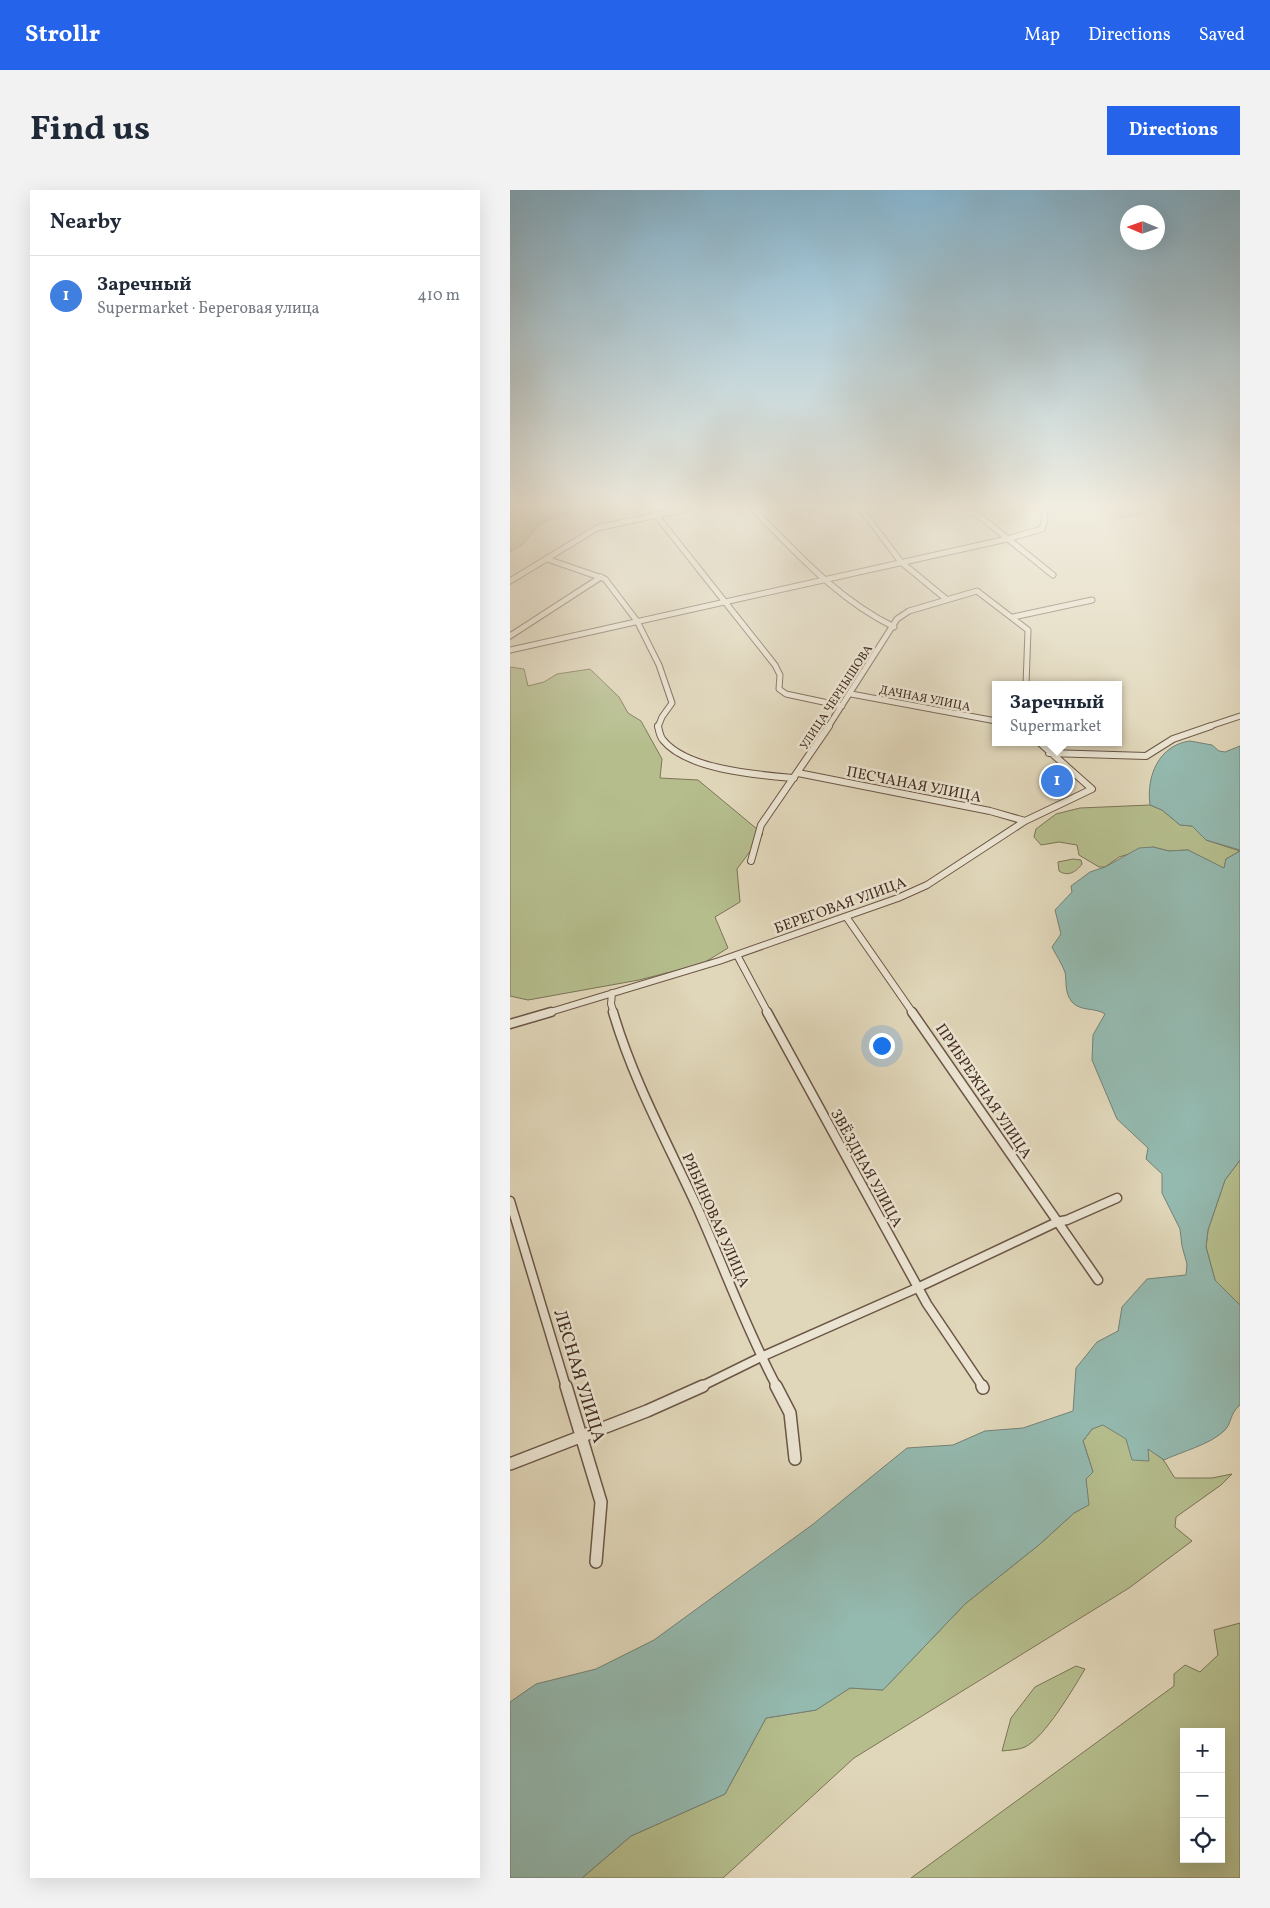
<!DOCTYPE html>
<html lang="en">
<head>
<meta charset="utf-8">
<style>
  :root { --surface:#fff; --page:#f2f2f3; --text:#1f2937; --muted:#747a83; --line:#e0e1e3; --accent:#2563eb }
  body { margin:0; font-family:Vollkorn,serif; background:var(--page); color:var(--text) }
  .controls { position:absolute; right:15px; bottom:15px; display:grid; overflow:hidden; border-radius:0px; box-shadow:0 5px 20px #0002 }
  .controls button { width:45px; height:45px; display:grid; place-items:center; padding:0; border:0; border-bottom:1px solid var(--line); background:var(--surface); color:var(--text); font:25px sans-serif }
  .compass { position:absolute; left:610px; top:15px; width:45px; height:45px; border-radius:50%; background:var(--surface); box-shadow:0 5px 20px #0002; rotate:272deg }
  .you { position:absolute; left:371px; top:855px; width:18px; height:18px; margin:-12px; border:4px solid #fff; border-radius:50%; background:#1a73e8; box-shadow:0 0 0 8px #1a73e833 }
  .badge { display:grid; place-items:center; width:32px; height:32px; border-radius:50%; background:var(--accent); color:#fff; font-size:16px; font-weight:700 }
  .pin { position:absolute; translate:-50% -50%; border:2px solid #fff; box-shadow:0 1px 5px #0006 }
  .popup { position:absolute; left:482px; top:491px; width:130px; height:65px; box-sizing:border-box; display:grid; place-content:center; border-radius:0px; background:var(--surface); filter:drop-shadow(0 1px 4px #0005); font-size:16px; white-space:nowrap; color:var(--muted) }
  .popup b { font-size:19px; color:var(--text) }
  .popup::after { content:''; position:absolute; left:50%; top:100%; margin-left:-10px; border:10px solid transparent; border-top-color:var(--surface) }
  .list { margin:0; padding:0; list-style:none }
  h2 { display:flex; justify-content:space-between; align-items:center; height:65px; margin:0; padding:0 20px; font-size:21px }
  h2 small { font-size:16px; font-weight:400; color:var(--muted) }
  .list li { display:grid; grid-template-columns:32px 1fr auto; gap:15px; align-items:center; box-sizing:border-box; height:80px; padding:0 20px; border-top:1px solid var(--line) }
  .list b { display:block; font-size:19px; white-space:nowrap }
  .list p { margin:0; font-size:16px; white-space:nowrap; color:var(--muted) }
  .list em { font-size:16px; font-style:normal; color:var(--muted) }
  .icon { flex:none; width:28px; height:28px; fill:none; stroke:currentColor; stroke-width:2; stroke-linecap:round; stroke-linejoin:round }
  .map { position:relative; flex:none; width:730px; height:1688px; overflow:hidden; border-radius:0px }
  header { display:flex; align-items:center; gap:30px; box-sizing:border-box; height:70px; padding:0 25px; background:var(--accent); color:#fff }
  header strong { font-size:24px }
  nav { display:flex; gap:28px; margin-inline-start:auto; font-size:18px }
  .intro { display:flex; align-items:center; justify-content:space-between; box-sizing:border-box; height:120px; padding:0 30px }
  h1 { margin:0; font-size:35px }
  .button { padding:12px 22px; border-radius:0px; background:var(--accent); color:#fff; font-size:18px; font-weight:700 }
  main { display:flex; gap:30px; padding:0 30px }
  aside { flex:1; background:var(--surface); border-radius:0px; box-shadow:0 5px 20px #0002 }
  .map>svg:first-child { display:block }
</style>
</head>
<body>
<header>
<strong>Strollr</strong>
<nav><a>Map</a><a>Directions</a><a>Saved</a></nav>
</header>
<div class="intro"><h1>Find us</h1><a class="button">Directions</a></div>
<main>
<aside>
<h2>Nearby<small></small></h2>
<ul class="list">
<li><span class="badge" style="background:#3f7fe0">1</span><div><b>Заречный</b><p>Supermarket · Береговая улица</p></div><em>410 m</em></li>
</ul>
</aside>
<div class="map">
<svg width="730" height="1688" viewBox="0 0 730 1688">
  <rect width="100%" height="100%" fill="#e0d6b9"/>
  <filter id="stains"><feTurbulence type="fractalNoise" baseFrequency=".004" numOctaves="4"/><feColorMatrix values="0 0 0 0 .2 0 0 0 0 .09 0 0 0 0 .02 0 0 0 .5 -.17"/></filter>
  <radialGradient id="worn" r=".72"><stop offset=".6" stop-color="#630" stop-opacity="0"/><stop offset="1" stop-color="#630" stop-opacity=".3"/></radialGradient>
  <path fill="#b5bd8d" stroke="#7c7456" fill-rule="evenodd" d="M0,319H67L30,334L13,354L0,362Z
    M593,319H648L607,329Z
    M0,477L14,479L18,496L34,492L47,484L80,479L109,507L118,523L131,531L152,569L150,588L188,590L253,644L227,679L230,712L205,727L218,758L192,774L129,790L18,810L0,806Z
    M640,615L652,620L670,635L682,636L696,650L730,661L716,669L714,679L678,660L659,661L643,657L609,667L595,677H589L569,665L567,655L549,652L531,655L524,647L526,639L546,624L570,618Z
    M563,669L571,670L572,674C566,682 558,687 549,681L548,672Z
    M730,970V1115L705,1090L696,1057L698,1040L715,990Z
    M593,1234C608,1244 646,1260 654,1271C658,1276 661,1283 665,1288H702L722,1284L711,1295L666,1327L665,1337L682,1351L619,1398L344,1568L213,1688H72L121,1646L215,1604L256,1528L306,1520L340,1498L373,1500L455,1414L530,1354L564,1323L578,1315L576,1289L583,1282L573,1251L582,1239Z
    M730,1433V1688H401L664,1496V1484L675,1475L690,1482L708,1465L704,1440ZM674,1542H711V1669H674Z
    M566,1476L575,1479C563,1499 535,1547 515,1557C509,1560 499,1560 492,1561L501,1528L525,1497Z"/>
  <path fill="#94b9af" stroke="#748175" d="M680,551L702,555L709,561L715,562L730,556V660L696,650L682,636L670,635L652,620L640,615C636,586 649,555 680,551Z
    M643,657L659,661L678,660L714,678L716,669L730,661V970L715,990L698,1040L696,1057L705,1090L730,1115V1215C719,1224 722,1234 714,1241C699,1255 673,1261 654,1270L638,1259L639,1271L622,1270L616,1249L593,1235L582,1239L573,1251L583,1282L576,1289L579,1315L564,1323L530,1354L455,1414L373,1500L340,1498L306,1520L256,1528L215,1604L121,1646L72,1688H0V1512L26,1494L86,1479L144,1450L302,1335L397,1258L443,1255L475,1241L513,1238L563,1221L566,1178L587,1152L608,1141L612,1117L637,1089L676,1085L677,1074L672,1056L670,1039L652,1003V984L636,969L638,958L607,929L582,870L583,845L595,824C585,817 571,822 562,812C554,802 557,792 555,782C552,774 546,765 542,757L551,744L545,720L562,702L561,696L580,682L595,677L629,658Z"/>
  <g fill="none" stroke-linecap="round" stroke-linejoin="round">
    <g stroke="#6b5646" stroke-width="7">
      <path id="minor-far3" d="M243,319C287,363 327,409 384,437
        M351,319L391,372L436,409
        M455,319L472,328L543,385
        M146,325L265,475L270,485L269,499L276,504L332,516
        M37,369L95,389L127,431L149,475L162,513L152,527L148,537
        M0,391L87,338L176,319
        M503,427L582,410
        M0,446L91,387
        M0,460L497,349L532,339L535,329L534,319
        M341,504L486,531
        M318,537L387,429L399,421L467,401L518,440L516,495
        M697,537L730,526"/>
    </g>
    <g stroke="#6b5646" stroke-width="8">
      <path id="minor-far2" d="M148,536C149,541 150,547 153,550C177,580 249,585 284,588
        M539,563L636,566L663,549L701,536
        M288,583L480,621L515,631
        M241,671L251,635L319,536
        M337,728L403,823
        M227,765L258,823
        M102,803L101,814L104,823
        M37,823L209,771L388,708L417,695L515,631L582,599L529,552"/>
    </g>
    <g stroke="#6b5646" stroke-width="11">
      <path id="minor-far1" d="M103,822C123,890 157,952 187,1017C214,1077 236,1139 267,1197
        M257,822L417,1114L473,1197
        M402,822L588,1090
        M0,834L41,822
        M0,1011L56,1197
        M190,1197L251,1167L407,1098L547,1032L557,1030L607,1008"/>
    </g>
    <g stroke="#6b5646" stroke-width="14">
      <path id="minor" d="M56,1196L91,1312L86,1372
        M266,1196L280,1223L285,1269
        M472,1196L473,1198
        M0,1274L137,1221L193,1196"/>
    </g>
    <use href="#minor-far3" stroke="#ebe4d2" stroke-width="5"/>
    <use href="#minor-far2" stroke="#ebe4d2" stroke-width="6"/>
    <use href="#minor-far1" stroke="#ebe4d2" stroke-width="8"/>
    <use href="#minor" stroke="#ebe4d2" stroke-width="11"/>
  </g>
  <path fill="#c29281" stroke="#442c1f" d="M542,579L556,581L554,592L545,595L540,590Z"/>
  <path fill="#9e7769" stroke="#442c1f" d="M556,581L554,592L545,595L547,584Z"/>
  <path fill="#e1aa96" stroke="#442c1f" d="M551,576L556,581L547,584L542,579Z"/>
  <linearGradient id="sky" x2="0" y2="1"><stop stop-color="#86b6d1"/><stop offset="0.57" stop-color="#f1ede0"/><stop offset="1" stop-color="#f1ede0" stop-opacity="0"/></linearGradient>
  <rect width="730" height="555" fill="url(#sky)"/>
  <g text-anchor="middle" stroke-width="5" stroke-linejoin="round" paint-order="stroke">
    <g font-size="12" fill="#442c1f" stroke="#ebe4d2">
      <text transform="translate(326 507) rotate(-57)" y="4">УЛИЦА ЧЕРНЫШОВА</text>
      <text transform="translate(415 508) rotate(11)" y="4">ДАЧНАЯ УЛИЦА</text>
    </g>
    <g font-size="15" fill="#442c1f" stroke="#ebe4d2">
      <text transform="translate(404 594) rotate(11)" y="5">ПЕСЧАНАЯ УЛИЦА</text>
      <text transform="translate(330 715) rotate(-20)" y="5">БЕРЕГОВАЯ УЛИЦА</text>
      <text transform="translate(474 901) rotate(56)" y="5">ПРИБРЕЖНАЯ УЛИЦА</text>
      <text transform="translate(357 978) rotate(61)" y="5">ЗВЁЗДНАЯ УЛИЦА</text>
      <text transform="translate(206 1030) rotate(66)" y="5">РЯБИНОВАЯ УЛИЦА</text>
    </g>
    <g font-size="18" fill="#442c1f" stroke="#ebe4d2">
      <text transform="translate(70 1186) rotate(73)" y="6">ЛЕСНАЯ УЛИЦА</text>
    </g>
  </g>
  <rect width="100%" height="100%" filter="url(#stains)"/>
  <rect width="100%" height="100%" fill="url(#worn)"/>
</svg>
<div class="controls">
<button>+</button>
<button>−</button>
<button><svg class="icon" aria-label="locate" viewBox="0 0 24 24"><circle cx="12" cy="12" r="6"/><path d="M12 2v4M12 18v4M2 12h4M18 12h4"/></svg></button>
</div>
<svg class="compass" viewBox="-18 -18 36 36"><path d="M0-13l5 13h-10z" fill="#e53935"/><path d="M0 13l5-13h-10z" fill="#747a83"/></svg>
<div class="you"></div>
<div class="pin badge" style="left:547px;top:591px;background:#3f7fe0">1</div>
<div class="popup"><b>Заречный</b>Supermarket</div>
</div>
</main>
</body>
</html>
